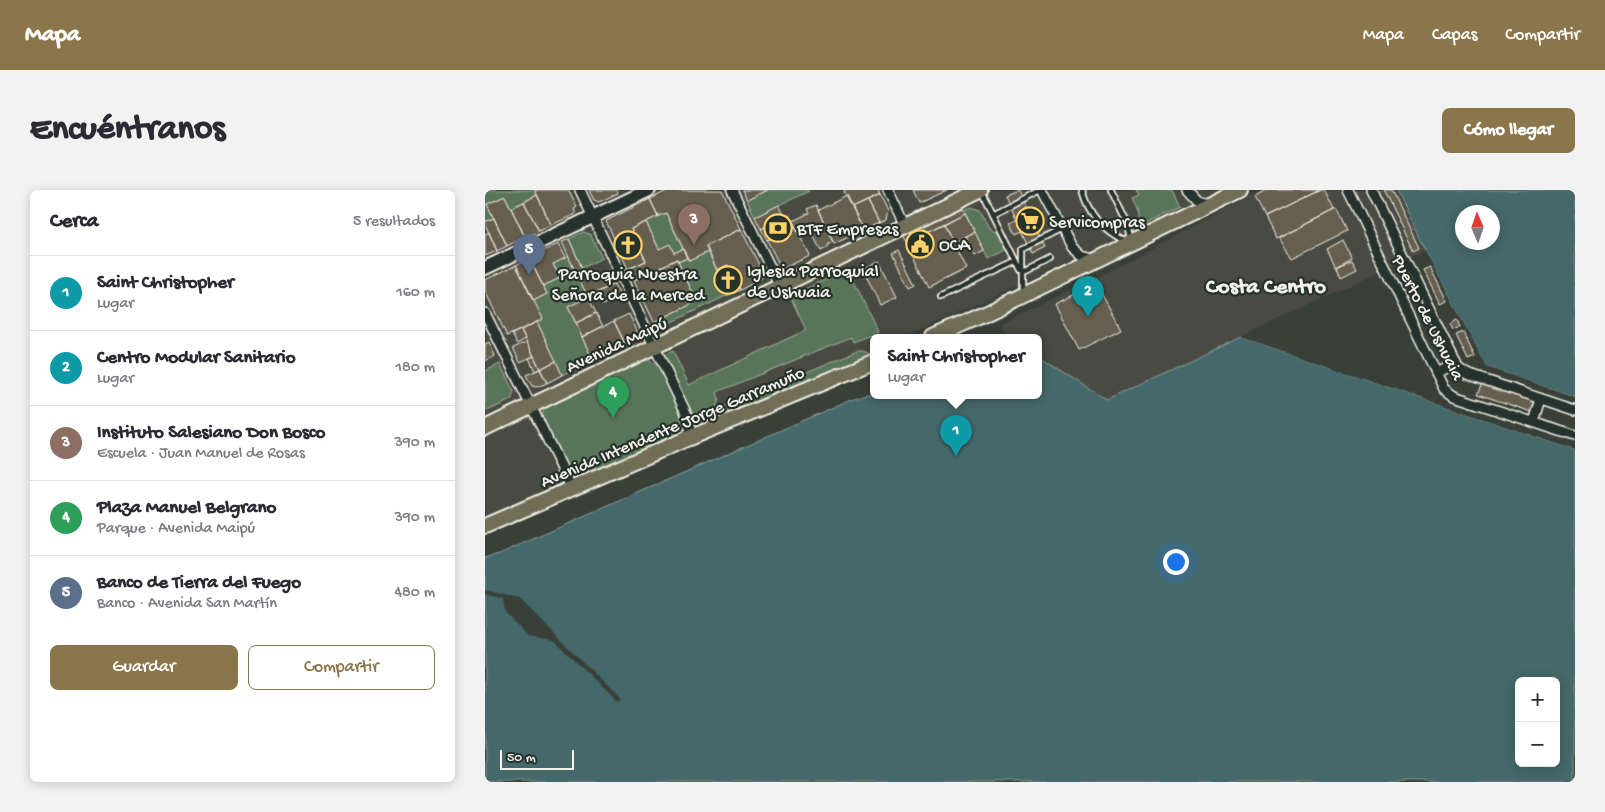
<!DOCTYPE html>
<html lang="es">
<head>
<meta charset="utf-8">
<style>
  :root { --surface:#fff; --page:#f2f2f3; --text:#2b2b33; --muted:#7c7c81; --line:#e1e1e2; --accent:#8a764a }
  body { margin:0; font-family:"Gochi Hand",sans-serif; background:var(--page); color:var(--text) }
  .controls { position:absolute; right:15px; bottom:15px; display:grid; overflow:hidden; border-radius:8px; box-shadow:0 2px 12px #0003 }
  .controls button { width:45px; height:45px; display:grid; place-items:center; padding:0; border:0; border-bottom:1px solid var(--line); background:var(--surface); color:var(--text); font:25px sans-serif }
  .compass { position:absolute; left:970px; top:15px; width:45px; height:45px; border-radius:50%; background:var(--surface); box-shadow:0 2px 12px #0003; rotate:358deg }
  .scale { position:absolute; left:15px; bottom:12px; width:74px; box-sizing:border-box; padding-left:5px; border:2px solid #f4f1e8; border-top:0; font-size:14px; line-height:18px; white-space:nowrap; color:#f4f1e8; -webkit-text-stroke:4px #26332d; paint-order:stroke }
  .you { position:absolute; left:690px; top:371px; width:18px; height:18px; margin:-12px; border:4px solid #fff; border-radius:50%; background:#1a73e8; box-shadow:0 0 0 8px #1a73e833 }
  .badge { display:grid; place-items:center; width:32px; height:32px; border-radius:50%; background:var(--accent); color:#fff; font-size:16px; font-weight:700 }
  .pin { position:absolute; translate:-50% -41px; filter:drop-shadow(0 1px 2px #0008) }
  .pin::after { content:''; position:absolute; top:26px; width:18px; height:15px; background:inherit; clip-path:polygon(0 0,100% 0,50% 100%) }
  .popup { position:absolute; left:385px; top:144px; width:172px; height:65px; box-sizing:border-box; display:grid; place-content:center; border-radius:8px; background:var(--surface); filter:drop-shadow(0 1px 4px #0005); font-size:16px; white-space:nowrap; color:var(--muted) }
  .popup b { font-size:19px; color:var(--text) }
  .popup::after { content:''; position:absolute; left:50%; top:100%; margin-left:-10px; border:10px solid transparent; border-top-color:var(--surface) }
  .list { margin:0; padding:0; list-style:none }
  h2 { display:flex; justify-content:space-between; align-items:center; height:65px; margin:0; padding:0 20px; font-size:21px }
  h2 small { font-size:16px; font-weight:400; color:var(--muted) }
  .list li { display:grid; grid-template-columns:32px 1fr auto; gap:15px; align-items:center; box-sizing:border-box; height:75px; padding:0 20px; border-top:1px solid var(--line) }
  .list b { display:block; font-size:19px; white-space:nowrap }
  .list p { margin:0; font-size:16px; white-space:nowrap; color:var(--muted) }
  .list em { font-size:16px; font-style:normal; color:var(--muted) }
  .actions { display:flex; gap:10px; padding:15px 20px }
  .actions a { flex:1; padding:11px 0; border:1px solid var(--accent); border-radius:8px; text-align:center; font-size:18px; color:var(--accent) }
  .actions .main { background:var(--accent); color:#fff }
  .map { position:relative; flex:none; width:1090px; height:592px; overflow:hidden; border-radius:8px }
  header { display:flex; align-items:center; gap:30px; box-sizing:border-box; height:70px; padding:0 25px; background:var(--accent); color:#fff }
  header strong { font-size:24px }
  nav { display:flex; gap:28px; margin-inline-start:auto; font-size:18px }
  .intro { display:flex; align-items:center; justify-content:space-between; box-sizing:border-box; height:120px; padding:0 30px }
  h1 { margin:0; font-size:35px }
  .button { padding:12px 22px; border-radius:8px; background:var(--accent); color:#fff; font-size:18px; font-weight:700 }
  main { display:flex; gap:30px; padding:0 30px }
  aside { flex:1; background:var(--surface); border-radius:8px; box-shadow:0 2px 12px #0003 }
  .map>svg:first-child { display:block }
</style>
</head>
<body>
<header>
<strong>Mapa</strong>
<nav><a>Mapa</a><a>Capas</a><a>Compartir</a></nav>
</header>
<div class="intro"><h1>Encuéntranos</h1><a class="button">Cómo llegar</a></div>
<main>
<aside>
<h2>Cerca<small>5 resultados</small></h2>
<ul class="list">
<li><span class="badge" style="background:#0f9aa8">1</span><div><b>Saint Christopher</b><p>Lugar</p></div><em>160 m</em></li>
<li><span class="badge" style="background:#0f9aa8">2</span><div><b>Centro Modular Sanitario</b><p>Lugar</p></div><em>180 m</em></li>
<li><span class="badge" style="background:#8d6e63">3</span><div><b>Instituto Salesiano Don Bosco</b><p>Escuela · Juan Manuel de Rosas</p></div><em>390 m</em></li>
<li><span class="badge" style="background:#2e9e5b">4</span><div><b>Plaza Manuel Belgrano</b><p>Parque · Avenida Maipú</p></div><em>390 m</em></li>
<li><span class="badge" style="background:#5c6f8a">5</span><div><b>Banco de Tierra del Fuego</b><p>Banco · Avenida San Martín</p></div><em>480 m</em></li>
</ul>
<div class="actions"><a class="main">Guardar</a><a>Compartir</a></div>
</aside>
<div class="map">
<svg width="1090" height="592" viewBox="0 0 1090 592">
  <rect width="100%" height="100%" fill="#394038"/>
  <filter id="ink" filterUnits="userSpaceOnUse"><feTurbulence type="fractalNoise" baseFrequency=".02" numOctaves="2"/><feDisplacementMap in="SourceGraphic" scale="10" xChannelSelector="R" yChannelSelector="G"/><feConvolveMatrix kernelMatrix="1 2 1 2 8 2 1 2 1" color-interpolation-filters="sRGB"/></filter>
  <g filter="url(#ink)">
    <path fill="#494c42" d="M0,0H740L421,147H388V161L0,330Z
      M777,0H911L940,60L622,210L554,166V147H524L520,144L515,134L624,81Z"/>
    <path fill="#59745a" stroke="#a6b2a1" d="M0,0H50L52,5L26,18L20,6L3,14L9,28L0,32Z
      M283,0H323L324,1L270,27L262,10Z
      M651,0H687L695,17L654,37L652,19L647,8L654,5Z
      M486,17L495,20L504,38L513,42L522,60L503,69L479,20Z
      M181,23L198,59L189,63L174,59L161,32Z
      M98,42L105,44L117,68L97,78L84,49Z
      M223,62L243,105L176,137L171,136L169,132L207,114L204,108L209,105L193,72L202,68L204,71Z
      M83,66L103,107L83,117L108,170L77,185L52,132L57,129L48,111L62,104L58,96L75,88L68,74Z
      M363,79L393,142L368,152L366,147L232,202L234,209C227,230 228,231 208,240L210,234L209,227L179,165L188,161L204,195L321,140L305,106Z
      M372,161H378L388,165L233,229L238,217Z
      M165,170L174,177L195,223L198,236L193,246L103,285C97,286 92,287 87,284C78,278 64,241 58,230L57,226L59,219L158,171Z
      M15,174L29,202L26,210L0,222V181Z"/>
    <path fill="#45676b" stroke="#8b9e9d" fill-rule="evenodd" d="M911,0H1090V207L1002,177L940,60ZM978,22H1008V52H978Z
      M756,147L1090,260V592H0V368L14,364L369,208L381,204L554,205V166L622,210ZM1034,491H1071V573H1034Z"/>
    <path fill="#394038" d="M940,60L1002,177L1090,207V210L1000,179L937,61Z
      M760,146L1090,257V260L756,147Z
      M0,400L35,409L135,509L132,512L69,450L43,446L20,422L18,409L0,404Z"/>
    <g fill="none" stroke-linecap="round" stroke-linejoin="round">
      <path stroke="#aebab6" stroke-width="1" stroke-dasharray="6 5" stroke-linecap="butt" d="M1085,0L1090,3"/>
    </g>
    <path fill="#665e50" stroke="#f4f1e8" d="M50,0H83L92,17L89,19L91,24L66,35Z
      M104,0H131L133,3L114,12L109,10Z
      M184,0H237L256,39L221,56L223,62L204,71L181,23L173,26L165,9Z
      M257,0H283L262,10Z
      M362,0H393L395,5L367,18L359,2Z
      M428,0H462L434,13Z
      M533,0L544,24L532,30L520,5Z
      M783,0H835L780,27L770,7Z
      M835,0H839L849,20L791,49L780,27Z
      M901,0H906L934,58L928,61L899,1Z
      M52,5L66,35L54,41L39,12Z
      M395,5L403,21L401,30L394,33L383,11Z
      M20,6L40,47L22,56L2,14Z
      M362,6L378,40L349,54L333,20Z
      M165,9L173,26L146,39L161,71L143,79L121,31Z
      M383,11L394,33L378,40L367,18Z
      M39,12L54,41L40,47L26,18Z
      M294,15L300,27L276,39L270,27Z
      M331,15L348,52L343,54L342,58L336,61L326,41L315,46L308,31L324,23L322,19Z
      M477,16L480,23L422,52L418,45Z
      M849,20H852L862,41L807,68L794,48Z
      M550,21L555,32L531,44L525,33Z
      M480,23L490,42L468,52L459,34Z
      M304,25L310,37L282,50L276,39Z
      M9,28L22,56L12,61L0,34V32Z
      M161,32L174,59L185,54L189,63L198,59L202,68L193,72L192,69L149,90L143,79L161,71L146,39Z
      M459,34L481,79L444,97L422,52Z
      M549,35L560,58L548,64L537,41Z
      M310,37L325,66L299,78L295,76L282,50Z
      M256,39L278,83L276,89L255,100L243,75L232,80L221,56Z
      M4,42L12,61L0,66V44Z
      M490,42L499,61L490,66L480,46Z
      M84,49L97,78L90,81L77,52Z
      M858,50L867,68L851,77L842,59Z
      M73,54L80,68L68,74L75,88L58,96L44,68Z
      M414,60L431,94L425,97L408,63Z
      M44,68L62,104L48,111L31,75Z
      M192,69L209,106L204,108L207,114L169,132L149,90Z
      M867,70L872,79L856,87L852,77Z
      M394,71L412,107L395,115L378,79Z
      M31,75L58,129L22,146L0,101V90Z
      M243,75L255,100L243,105L232,80Z
      M945,77L962,111L955,114L938,80Z
      M122,80L129,94L103,107L94,89L102,85L105,89Z
      M129,94L136,107L118,115L112,103Z
      M611,94L636,139L594,160L570,114Z
      M103,107L111,123L91,133L83,117Z
      M111,123L118,136L97,147L91,133Z
      M144,124L153,143L151,149L140,154L129,131Z
      M972,130L975,137L968,140L965,134Z
      M129,131L140,154L108,170L97,147Z
      M52,132L71,171L55,179L36,140Z
      M36,140L41,149L32,154L27,144Z
      M978,142L990,167L983,170L971,145Z
      M4,152L10,166L0,171V154Z
      M42,152L49,166L35,172L28,158Z
      M49,166L55,179L50,181L44,168Z
      M71,171L77,185L62,193L55,179Z
      M55,179L62,193L52,197L47,196L41,185Z
      M998,192L1051,210L1047,222L993,204Z"/>
    <g fill="none" stroke-linecap="round" stroke-linejoin="round">
      <g stroke="#f4f1e8" stroke-width="8">
        <path id="service" d="M597,0C604,26 618,40 642,52
          M626,0L643,35L646,49
          M497,1L536,80L541,81L565,69
          M508,24L555,0
          M538,102V59L577,39
          M456,107L531,72"/>
      </g>
      <g stroke="#f4f1e8" stroke-width="12">
        <path id="minor" d="M95,0L204,229L205,240L199,250
          M247,0L295,97
          M403,0L420,36
          M557,0L587,57L597,66L611,70
          M702,0L713,12L726,14
          M863,0L959,199L969,206L1090,246
          M886,0L973,178L982,184L1090,220
          M0,123L87,299
          M951,183L971,173
          M1049,232L1056,209"/>
      </g>
      <g stroke="#f4f1e8" stroke-width="16">
        <path id="secondary" d="M0,78L164,0"/>
      </g>
      <g stroke="#f4f1e8" stroke-width="18">
        <path id="primary" d="M448,147L500,124L755,0
          M0,238L495,0
          M0,336L199,250L388,172"/>
      </g>
      <use href="#service" stroke="#26332d" stroke-width="4.5"/>
      <use href="#minor" stroke="#26332d" stroke-width="9"/>
      <use href="#secondary" stroke="#26332d" stroke-width="12"/>
      <use href="#primary" stroke="#716e59" stroke-width="14"/>
    </g>
  </g>
  <defs>
    <g id="supermarket-ring" transform="scale(1.4375)"><circle r="9.5" fill="#26332d" stroke="#ffd166" stroke-width="1.5"/><path d="M-6-5.5h2.5l.6 2H6L4.5 2H-2.5L-4.4-4H-6ZM-1.5 3.2a1.3 1.3 0 1 0 .1 0ZM3 3.2a1.3 1.3 0 1 0 .1 0Z" fill="#ffd166"/></g>
    <g id="bank-ring" transform="scale(1.4375)"><circle r="9.5" fill="#26332d" stroke="#ffd166" stroke-width="1.5"/><path d="M-6-4H6V4H-6ZM0-2.3a2.3 2.3 0 1 0 0 4.6a2.3 2.3 0 1 0 0-4.6Z" fill="#ffd166"/></g>
    <g id="civic-ring" transform="scale(1.4375)"><circle r="9.5" fill="#26332d" stroke="#ffd166" stroke-width="1.5"/><path d="M-.6-6.5H3V-4.5H.6V-3L4-1V1h2V6H-6V1h2V-1L-.6-3ZM-1.2 2.5V6h2.4V2.5Z" fill="#ffd166"/></g>
    <g id="church-ring" transform="scale(1.4375)"><circle r="9.5" fill="#26332d" stroke="#ffd166" stroke-width="1.5"/><path d="M-1.2-6h2.4v3.5h3.3v2.4h-3.3V6h-2.4V-.1h-3.3v-2.4h3.3Z" fill="#ffd166"/></g>
  </defs>
  <g fill-rule="evenodd">
    <use href="#supermarket-ring" x="545" y="31"/>
    <use href="#bank-ring" x="293" y="38"/>
    <use href="#civic-ring" x="435" y="54"/>
    <use href="#church-ring" x="143" y="55"/>
    <use href="#church-ring" x="243" y="90"/>
  </g>
  <g text-anchor="middle" stroke-width="4.5" stroke-linejoin="round" paint-order="stroke">
    <g font-size="18" fill="#f4f1e8" stroke="#26332d" text-anchor="start">
      <text x="564" y="37">Servicompras</text>
      <text x="312" y="44">BTF Empresas</text>
      <text x="454" y="60">OCA</text>
      <text x="262" y="86">Iglesia Parroquial<tspan x="262" dy="21">de Ushuaia</tspan></text>
      <text x="143" y="89" text-anchor="middle">Parroquia Nuestra<tspan x="143" dy="21">Señora de la Merced</tspan></text>
    </g>
    <g font-size="18" fill="#f4f1e8" stroke="#26332d">
      <text transform="translate(944 127) rotate(63)" y="6">Puerto de Ushuaia</text>
      <text transform="translate(131 154) rotate(-25)" y="6">Avenida Maipú</text>
      <text transform="translate(187 236) rotate(-23)" y="6">Avenida Intendente Jorge Garramuño</text>
    </g>
    <g font-size="22" font-weight="bold" fill="#f4f1e8" stroke="#26332d">
      <text x="781" y="102">Costa Centro</text>
    </g>
  </g>
</svg>
<div class="controls">
<button>+</button>
<button>−</button>
</div>
<svg class="compass" viewBox="-18 -18 36 36"><path d="M0-13l5 13h-10z" fill="#e53935"/><path d="M0 13l5-13h-10z" fill="#7c7c81"/></svg>
<div class="scale">50 m</div>
<div class="you"></div>
<div class="pin badge" style="left:471px;top:266px;background:#0f9aa8">1</div>
<div class="popup"><b>Saint Christopher</b>Lugar</div>
<div class="pin badge" style="left:603px;top:127px;background:#0f9aa8">2</div>
<div class="pin badge" style="left:209px;top:55px;background:#8d6e63">3</div>
<div class="pin badge" style="left:128px;top:228px;background:#2e9e5b">4</div>
<div class="pin badge" style="left:44px;top:85px;background:#5c6f8a">5</div>
</div>
</main>
</body>
</html>
